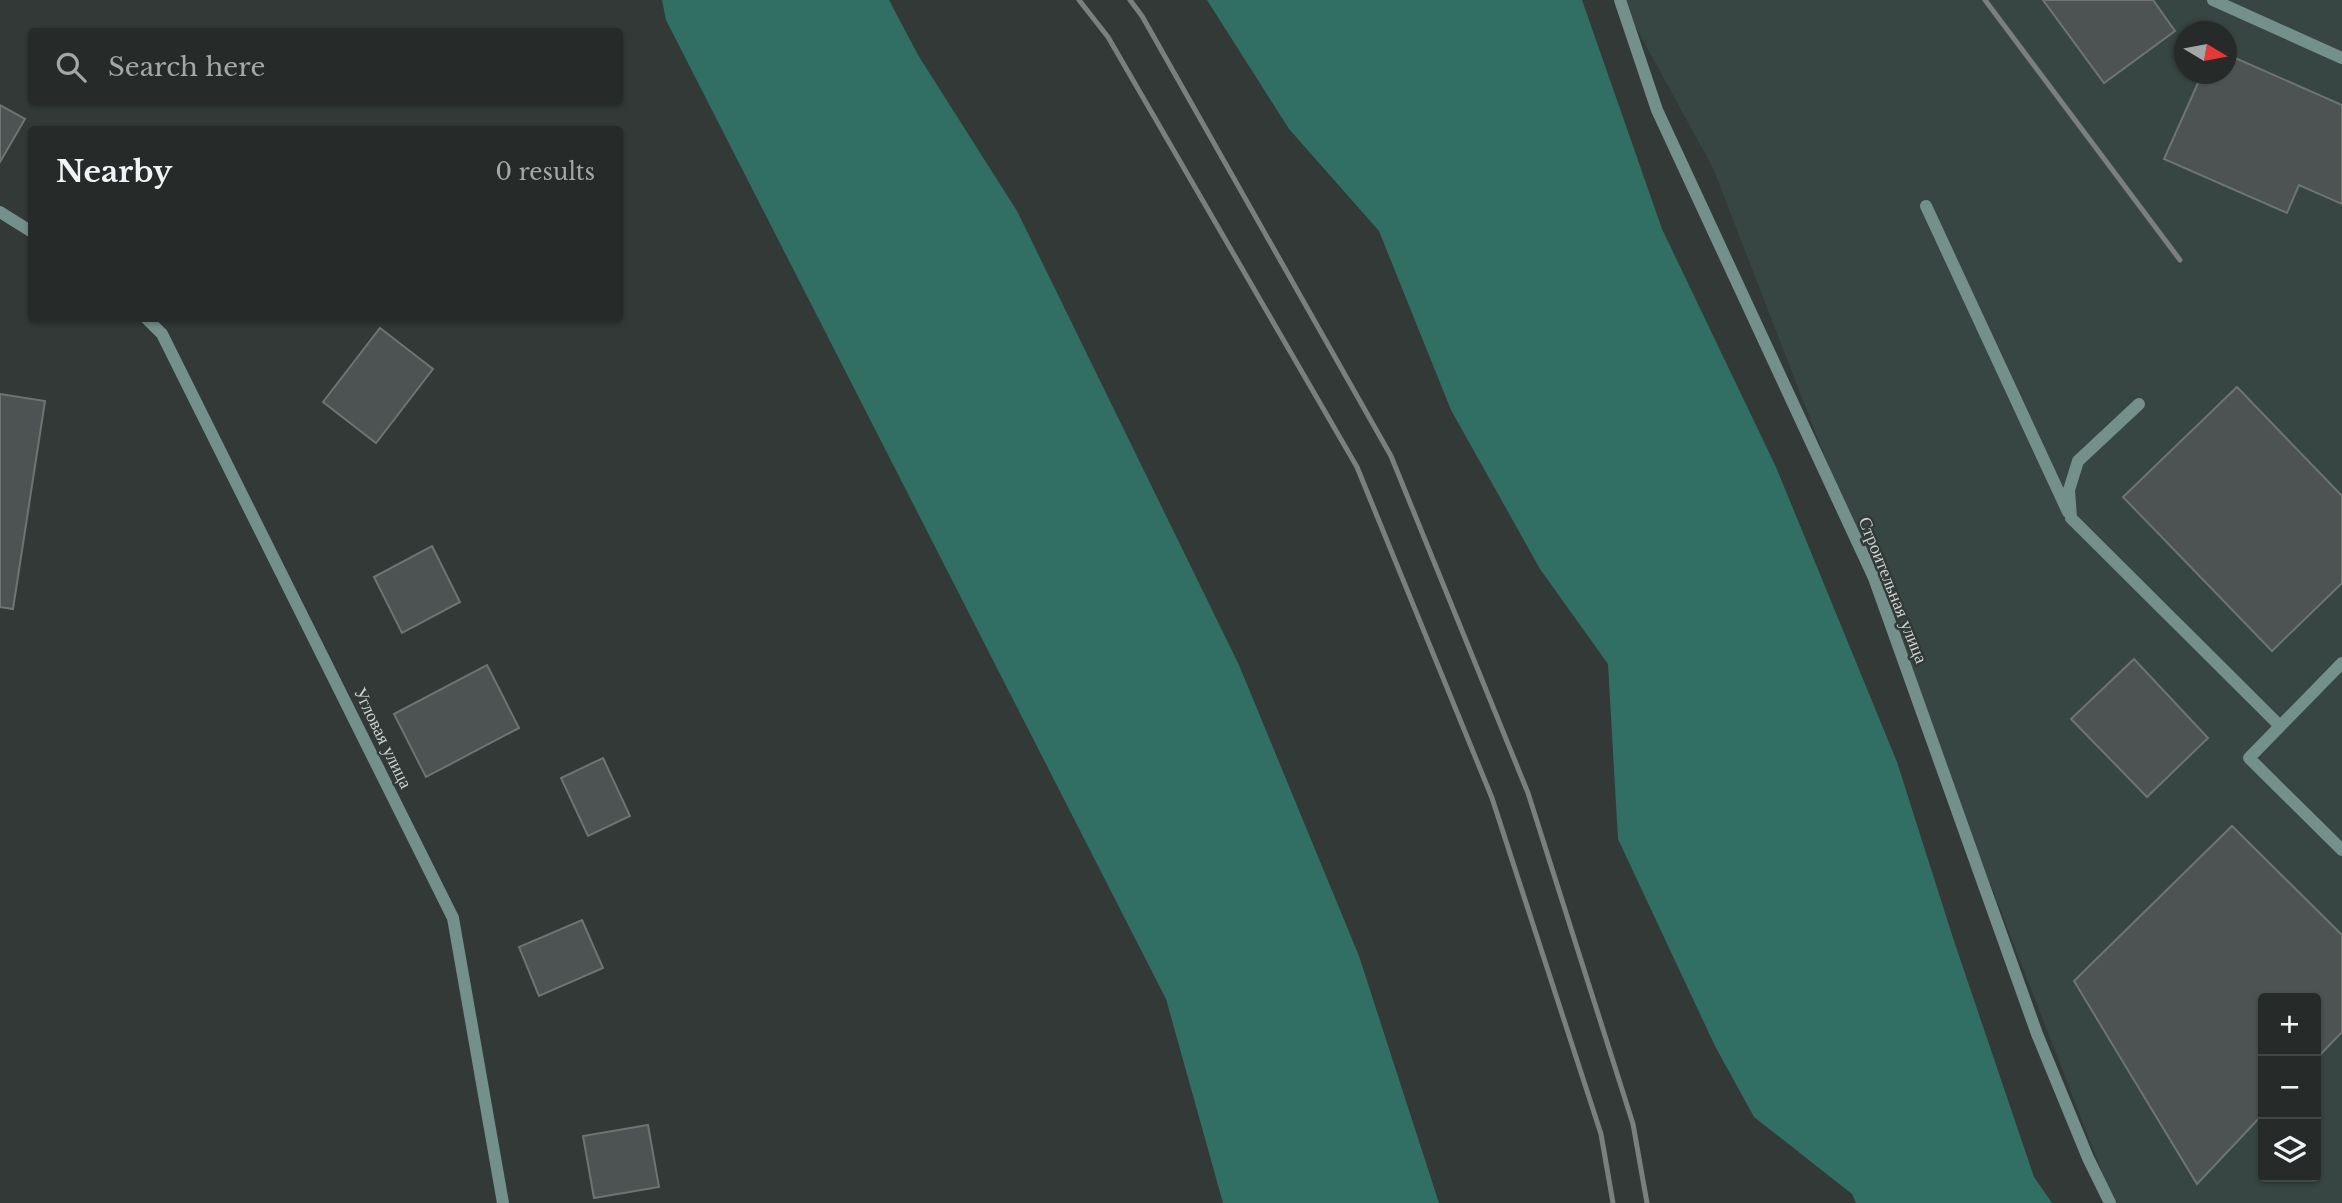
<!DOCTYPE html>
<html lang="en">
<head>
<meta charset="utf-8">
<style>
  :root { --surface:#262b29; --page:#2e3331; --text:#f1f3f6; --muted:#a4a7a8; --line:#424746 }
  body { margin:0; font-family:"Libre Baskerville",serif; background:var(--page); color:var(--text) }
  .controls { position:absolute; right:21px; bottom:21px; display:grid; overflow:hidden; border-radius:7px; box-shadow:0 2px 5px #0004 }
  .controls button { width:63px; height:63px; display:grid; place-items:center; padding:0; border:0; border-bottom:2px solid var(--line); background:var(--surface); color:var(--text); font:35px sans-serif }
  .compass { position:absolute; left:2174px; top:21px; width:63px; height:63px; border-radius:50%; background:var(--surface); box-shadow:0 2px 5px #0004; rotate:100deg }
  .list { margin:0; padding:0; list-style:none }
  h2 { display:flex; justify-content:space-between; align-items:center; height:91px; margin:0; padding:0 28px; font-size:30px }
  h2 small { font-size:23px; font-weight:400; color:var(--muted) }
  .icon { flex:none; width:38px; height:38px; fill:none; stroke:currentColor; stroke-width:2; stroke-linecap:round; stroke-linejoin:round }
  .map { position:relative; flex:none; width:2342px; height:1203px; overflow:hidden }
  .search { position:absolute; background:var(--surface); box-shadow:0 2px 5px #0004; left:28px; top:28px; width:595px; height:77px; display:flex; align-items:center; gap:18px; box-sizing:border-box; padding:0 24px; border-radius:7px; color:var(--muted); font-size:26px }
  .panel { position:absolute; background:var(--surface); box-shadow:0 2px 5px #0004; left:28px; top:126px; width:595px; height:196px; border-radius:7px }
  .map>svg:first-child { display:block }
</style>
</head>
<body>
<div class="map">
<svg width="2342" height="1203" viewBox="0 0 2342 1203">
  <rect width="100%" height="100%" fill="#323937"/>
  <path fill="#384643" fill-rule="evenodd" d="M1621,0H2342V1203H2114L1713,168ZM2184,32H2226V74H2184ZM2263,998H2316V1177H2263Z"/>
  <path fill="#316f64" d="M662,0H889L918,55L1017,211L1239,665L1359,956L1439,1203H1223L1166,999L666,20Z
    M1207,0H1582L1662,229L1776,467L1897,762L1953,938L2034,1177L2052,1203H1856L1852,1194L1754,1117L1715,1046L1618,839L1608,664L1540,569L1451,410L1379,231L1289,129Z"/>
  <path fill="#4c5352" stroke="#6d7472" stroke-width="2" d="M2043,0H2153L2175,31L2104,83Z
    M2226,54L2342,105V204L2299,185L2287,213L2164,159L2202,74H2226Z
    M0,105L25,119L0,162Z
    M380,328L433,369L376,443L323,402Z
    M2237,387L2342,496V583L2272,651L2123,497Z
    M0,394L45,401L13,609L0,607Z
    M432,546L460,602L402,633L374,577Z
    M2134,659L2208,738L2147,797L2071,719Z
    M487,665L519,728L426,777L394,714Z
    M603,758L630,816L588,836L561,778Z
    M2232,826L2342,935V1032L2316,1059V998H2263V1114L2197,1184L2074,981Z
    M582,920L603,968L539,996L519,947Z
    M648,1125L659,1187L594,1198L583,1136Z"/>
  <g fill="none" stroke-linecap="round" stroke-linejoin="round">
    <path stroke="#73908a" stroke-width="12" d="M1620,0L1657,110L1874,578L2037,1034L2088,1158L2110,1203
      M2213,0L2342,58
      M1926,206L2068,512
      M0,212L32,232
      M146,318L162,334L453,918L503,1203
      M2139,404L2078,461L2069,490L2071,518L2280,726
      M2342,663L2249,758L2342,850"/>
    <path stroke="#7a807e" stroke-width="5" d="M1079,0L1108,37L1357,467L1492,798L1601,1134L1613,1203
      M1130,0L1142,16L1391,456L1528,793L1633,1124L1647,1203
      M1985,0L2180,260"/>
  </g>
  <g text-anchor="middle" stroke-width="5" stroke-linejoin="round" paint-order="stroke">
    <g font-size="18" fill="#ced2d1" stroke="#323937">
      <text transform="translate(1893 590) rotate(68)" y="6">Строительная улица</text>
      <text transform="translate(383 738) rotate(64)" y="6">Угловая улица</text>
    </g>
  </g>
</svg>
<div class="controls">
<button>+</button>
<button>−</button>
<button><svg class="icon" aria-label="layers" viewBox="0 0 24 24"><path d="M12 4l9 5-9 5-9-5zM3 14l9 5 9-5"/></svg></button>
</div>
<svg class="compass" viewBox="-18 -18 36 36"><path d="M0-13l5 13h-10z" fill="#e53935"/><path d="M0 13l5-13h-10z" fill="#a4a7a8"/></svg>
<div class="search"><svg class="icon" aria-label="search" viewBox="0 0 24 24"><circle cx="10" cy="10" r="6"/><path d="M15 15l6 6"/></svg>Search here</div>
<section class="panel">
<h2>Nearby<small>0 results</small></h2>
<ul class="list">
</ul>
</section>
</div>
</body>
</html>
